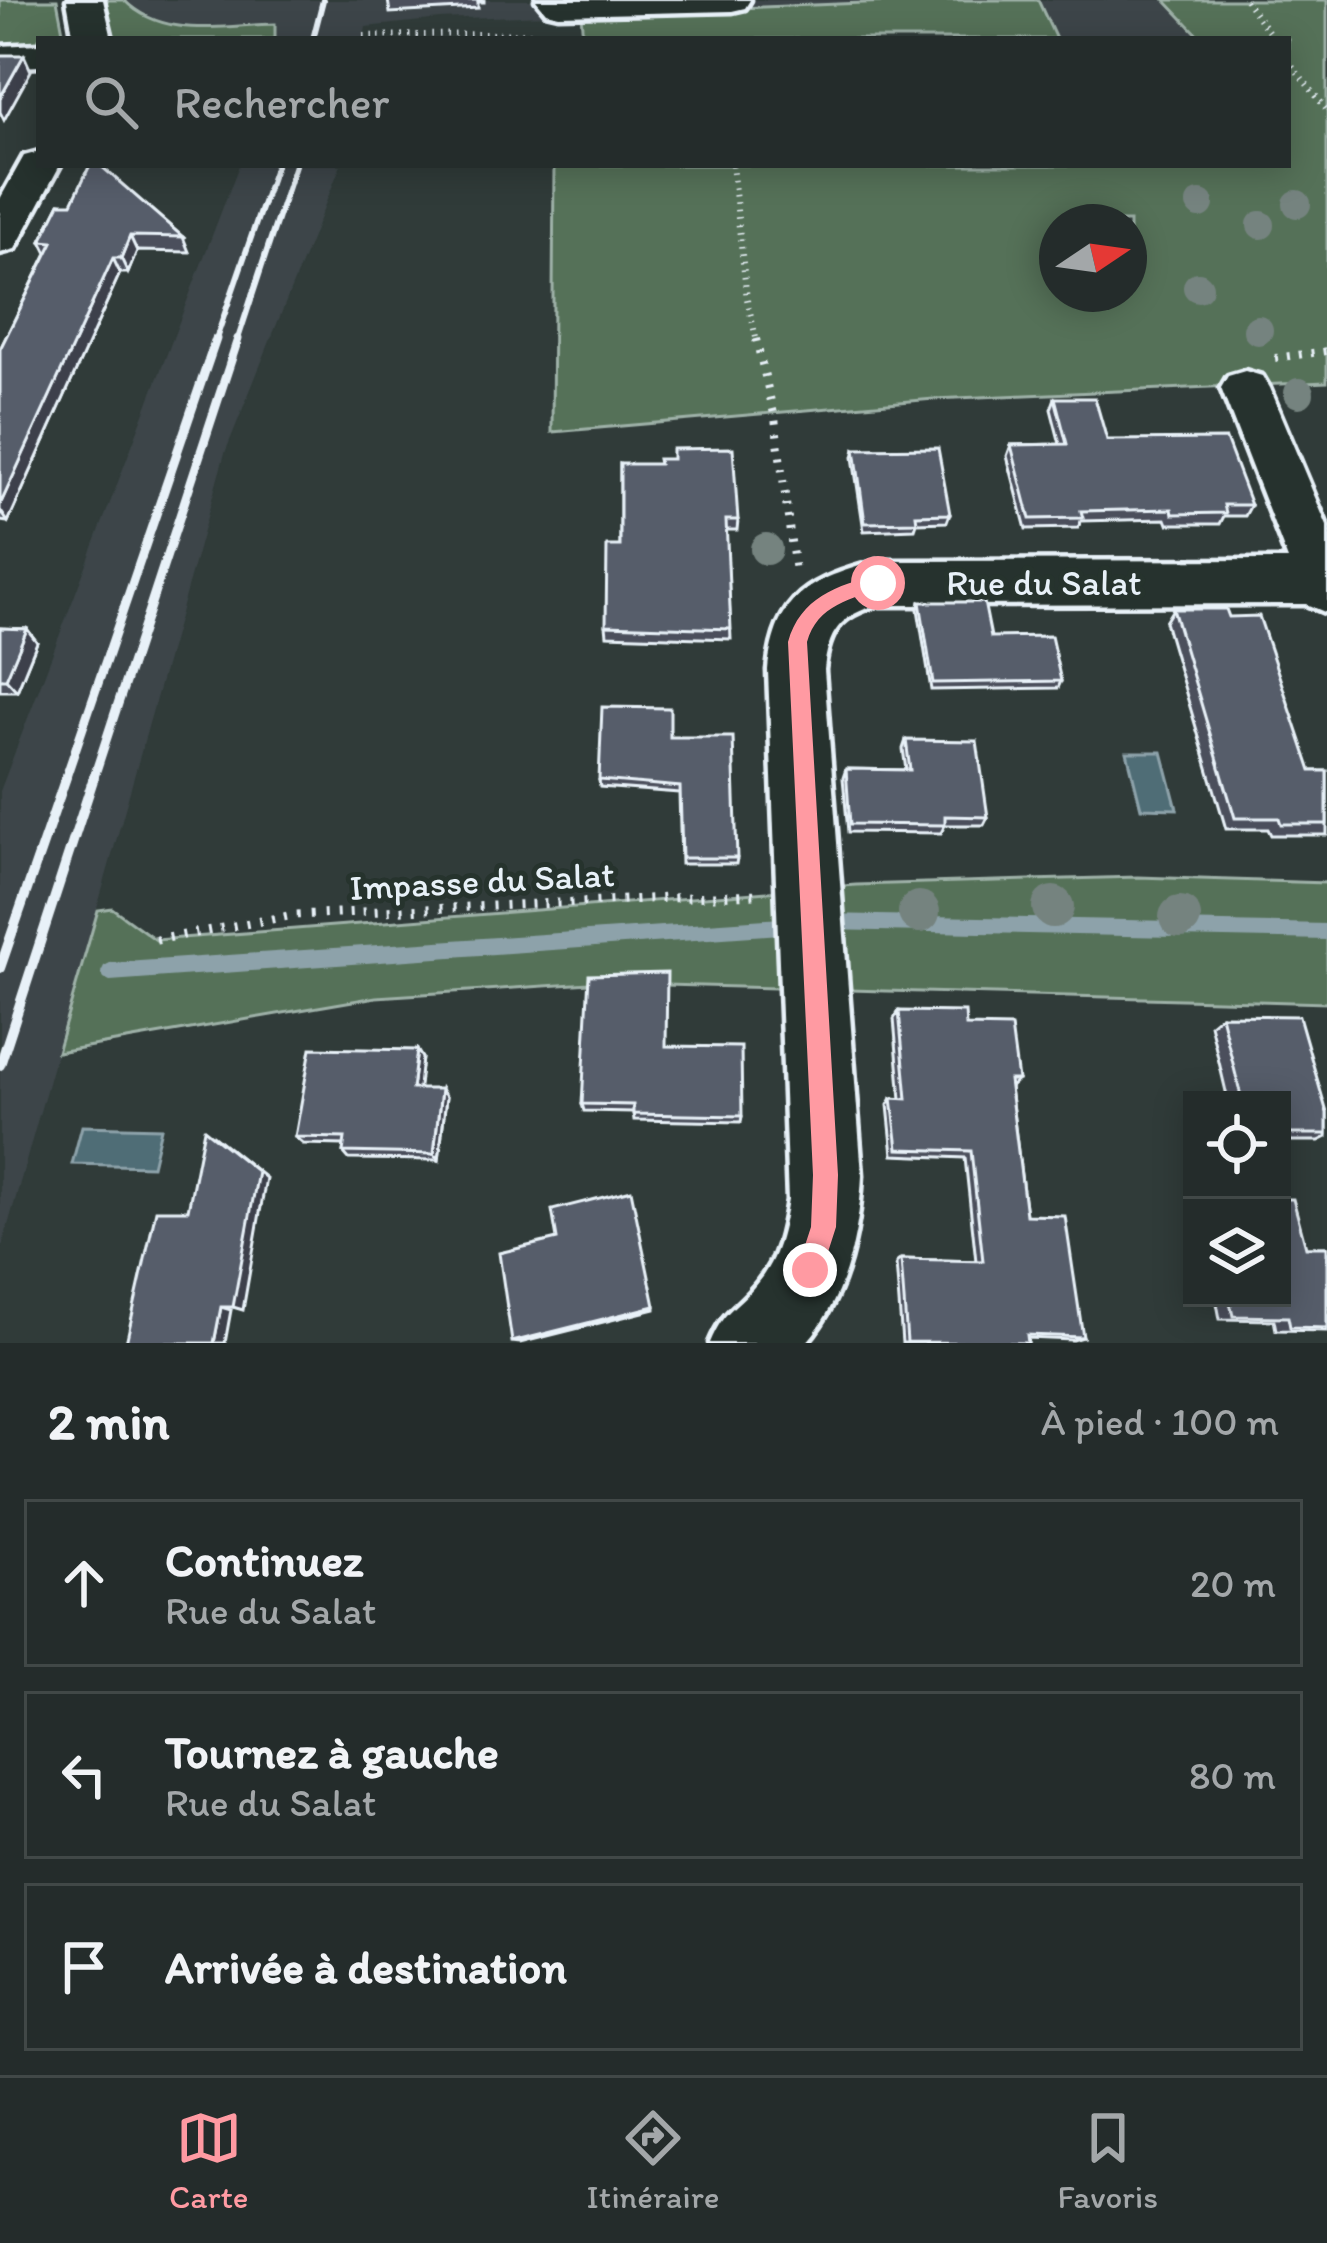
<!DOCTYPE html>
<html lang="fr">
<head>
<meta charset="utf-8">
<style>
  :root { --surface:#242c2b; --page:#2c3433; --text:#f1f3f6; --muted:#a3a7a9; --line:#414847; --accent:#ff9aa2 }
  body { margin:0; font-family:Itim,sans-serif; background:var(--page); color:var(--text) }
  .controls { position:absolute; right:36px; bottom:36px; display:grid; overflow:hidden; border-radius:0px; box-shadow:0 6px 30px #0003 }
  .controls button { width:108px; height:108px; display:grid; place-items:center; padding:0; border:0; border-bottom:3px solid var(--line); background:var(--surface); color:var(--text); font:60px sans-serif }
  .compass { position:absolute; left:1039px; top:204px; width:108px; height:108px; border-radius:50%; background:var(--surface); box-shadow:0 6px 30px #0003; rotate:77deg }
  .stop { position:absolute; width:36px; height:36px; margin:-27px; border:9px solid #ff9aa2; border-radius:50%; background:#fff }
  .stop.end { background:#ff9aa2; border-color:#fff; box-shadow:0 3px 12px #0008 }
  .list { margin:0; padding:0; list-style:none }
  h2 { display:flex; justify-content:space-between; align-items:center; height:156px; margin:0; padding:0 48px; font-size:51px }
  h2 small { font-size:39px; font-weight:400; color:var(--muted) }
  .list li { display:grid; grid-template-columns:78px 1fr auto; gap:36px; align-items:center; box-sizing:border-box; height:168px; margin:0 24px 24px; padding:0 24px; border:3px solid var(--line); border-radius:0px }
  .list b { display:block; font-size:45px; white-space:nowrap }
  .list p { margin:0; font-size:39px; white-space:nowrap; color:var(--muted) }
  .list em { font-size:39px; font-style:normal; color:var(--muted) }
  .icon { flex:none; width:66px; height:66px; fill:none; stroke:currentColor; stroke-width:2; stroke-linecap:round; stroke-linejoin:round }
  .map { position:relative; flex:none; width:1327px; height:1343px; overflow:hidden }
  .search { position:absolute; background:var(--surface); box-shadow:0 6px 30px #0003; left:36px; right:36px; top:36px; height:132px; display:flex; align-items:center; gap:30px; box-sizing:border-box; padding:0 42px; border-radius:0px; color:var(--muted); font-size:45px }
  .sheet { height:732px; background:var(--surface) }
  nav { display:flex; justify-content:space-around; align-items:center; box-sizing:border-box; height:168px; border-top:3px solid var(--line); background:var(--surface); font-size:33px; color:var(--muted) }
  nav a { display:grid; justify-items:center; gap:6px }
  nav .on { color:var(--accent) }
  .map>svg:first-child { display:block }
</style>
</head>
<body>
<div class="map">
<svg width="1327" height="1343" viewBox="0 0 1327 1343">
  <rect width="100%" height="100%" fill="#303b39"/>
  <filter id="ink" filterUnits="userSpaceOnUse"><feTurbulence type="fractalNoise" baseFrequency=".00833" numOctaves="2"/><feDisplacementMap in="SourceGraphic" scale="24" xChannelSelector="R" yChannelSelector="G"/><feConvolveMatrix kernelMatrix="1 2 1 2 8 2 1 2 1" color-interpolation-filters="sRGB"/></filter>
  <g filter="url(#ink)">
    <path fill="#3c4548" d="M124,0H941L440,19L366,27L364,39H275L274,24L171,27L142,18Z
      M1038,0H1165L1202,39H1056Z
      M239,165H341L225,453L0,1254V791Z"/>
    <path fill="#557158" stroke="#9eb1a8" stroke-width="3" fill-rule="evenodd" d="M0,0H57L64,37L39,39V48L0,50Z
      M94,0H124C163,40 223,25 275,24V39H115L107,9H96Z
      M941,0H1038L1056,39H583L581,14Z
      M1165,0H1327V382L934,399L552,432L554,165H1288V39H1202ZM1057,222H1129V294H1057Z
      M1138,877L1327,883V1003L590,983L376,997L57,1052L98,910L112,908L156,940L856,885Z"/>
    <path fill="#506d76" stroke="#8da2aa" stroke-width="3" d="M1127,752H1162L1177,809L1141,808Z
      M82,1126L161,1128L152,1166L72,1164Z"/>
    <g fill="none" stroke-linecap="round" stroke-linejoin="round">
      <path fill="#8da2aa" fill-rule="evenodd" d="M826,914L1327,924V940L826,930L820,928L817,922L820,916Z
        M796,917L802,919L805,925L802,931L796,933L110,981L104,978L101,972L104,966L110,963Z"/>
      <g stroke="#e8f1f8" stroke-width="9">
        <path id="minor" d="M67,0H103L112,39H74Z
          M536,0H750L745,8L732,11L559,15L546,12Z
          M39,44V66L0,68V46Z
          M39,152V165H60L15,249L0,253V199L24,156Z
          M1245,371L1262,376L1269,388L1327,526V613L1306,604L878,605C840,615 828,632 824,670L862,1175C859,1233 846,1298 806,1343H710C725,1307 736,1310 758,1282C778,1258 783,1230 788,1200L768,670C776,595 810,579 878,561L1288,560L1221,388L1228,376Z"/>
      </g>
      <path stroke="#e8f1f8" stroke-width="6" stroke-dasharray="1.5 6" stroke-linecap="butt" d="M1245,0L1274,39
        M364,36L537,33
        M1288,60L1327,110
        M732,165L747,299L757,342"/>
      <path stroke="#e8f1f8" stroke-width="8" stroke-dasharray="3 9" stroke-linecap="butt" d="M756,339L775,418L795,572
        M1275,358L1327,351"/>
      <path stroke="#e8f1f8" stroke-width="9" stroke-dasharray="3 10" stroke-linecap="butt" d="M156,940L294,915L757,894"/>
      <use href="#minor" fill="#26332d" fill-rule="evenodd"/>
      <path stroke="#e8f1f8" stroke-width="6" d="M313,39L323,0
        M215,342L276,165
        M237,342L295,165"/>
      <path stroke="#e8f1f8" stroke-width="9" d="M65,780L216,339
        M93,780L238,339"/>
      <path stroke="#e8f1f8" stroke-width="10" d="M0,968L66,777
        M0,1065L94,777"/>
    </g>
    <g fill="#75837f">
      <circle cx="1200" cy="204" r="14"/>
      <circle cx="1297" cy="204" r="14"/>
      <circle cx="1261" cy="225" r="14"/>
      <circle cx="1198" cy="287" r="15"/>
      <circle cx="1258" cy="330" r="15"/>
      <circle cx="1299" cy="393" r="15"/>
      <circle cx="766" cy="549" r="16"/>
      <circle cx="1053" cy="907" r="21"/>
      <circle cx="919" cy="912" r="21"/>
      <circle cx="1180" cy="917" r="21"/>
    </g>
    <path fill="#4b505c" stroke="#e8f1f8" stroke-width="3" d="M388,0H484V2H478V8L390,13Z
      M60,203L183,237L189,252L137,251L128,273H120L8,522L0,521V349L47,253L41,241Z
      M1055,398L1107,440L1251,505L1245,516H1224L1220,524H1168L1166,519L1081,521L1078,528L1026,529L1007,456L1011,445L1060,444L1051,409Z
      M855,449L950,514L947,522L917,523L915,529L864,531L853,457Z
      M620,464L738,520L737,530H726L731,639L607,635L606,625L620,546Z
      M920,602L991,637L1061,681L1058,688L931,690L918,609Z
      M1173,609L1311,771H1327V835H1271L1268,829H1226L1165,622Z
      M0,628L27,629L37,642L17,691H0Z
      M670,737L737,858L736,864H681L679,793L600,787L599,780Z
      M906,740L988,817L984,825H945L941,833L848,832L843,778L846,769L906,770L903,749Z
      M899,1011L966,1026L1018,1080L1010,1087L1026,1215L1083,1337L1073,1340L1027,1338L1028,1343H902L896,1263L901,1259L976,1261L965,1158L893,1155L888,1105L892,1098L901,1099L894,1019Z
      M1221,1015L1327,1113V1137L1319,1141H1282V1100H1228L1210,1024Z
      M666,1046L742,1116L741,1122L634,1120L633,1112L584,1111L582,1104Z
      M417,1050L422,1058L418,1089L446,1097L439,1160L349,1159L343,1152L344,1145L303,1144L295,1137Z
      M1306,1247H1327V1331L1276,1330L1274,1320L1220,1319L1216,1298H1282Z"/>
    <path fill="#3d414b" stroke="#e8f1f8" stroke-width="3" d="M24,55L31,71L4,120L0,112V98Z
      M130,236L137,251L128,273L121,258Z
      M113,258L120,273L8,522L0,510V505Z
      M27,629L37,642L17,691L6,679Z
      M417,1050L422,1058L418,1096L412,1089Z
      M441,1089L446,1097L439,1160L434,1154Z
      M214,1136L266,1178L243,1310L233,1307Z
      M655,1306V1309L520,1343L512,1342Z
      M221,1307L231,1310L225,1343H214Z"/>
    <path fill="#575d6b" stroke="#e8f1f8" stroke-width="3" d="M0,55H24L0,98Z
      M90,165H100L183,237L130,236L121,258H113L0,505V349L53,242L41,241L60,203H72Z
      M1055,398H1095L1107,440L1226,439L1251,505H1224L1226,513L1173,514L1172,509L1081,511L1083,518L1030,519L1011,445L1067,444Z
      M733,448L738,520H726L731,629L606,625L607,546H620V464H659L658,459H672V449Z
      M938,448L950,514L916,515L917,522L865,523L855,449Z
      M920,602H984L991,637L1051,636L1061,681L933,683Z
      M1173,609H1226L1229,617L1259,616L1311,771H1327V824H1281L1279,818H1235Z
      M0,628L27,629L6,679H0Z
      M602,707L670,708V737H733L737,858H682L680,787L599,780Z
      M906,740L977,741L988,817L945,816V825L850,824L846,769L910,770Z
      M667,973L666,1046L741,1047L742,1116L633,1114V1105L582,1104L589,975Z
      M899,1011L965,1012L966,1026L1011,1027L1018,1080H1009L1026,1215L1065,1216L1083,1337L1027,1335L1028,1343L907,1342L901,1259L983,1261L971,1151L898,1149L892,1098L907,1099Z
      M1221,1015L1299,1016L1327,1113V1134H1282V1100H1242Z
      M311,1048L417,1050L412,1089H441L434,1154L343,1152L345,1138L295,1137Z
      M204,1129L258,1172L233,1307H221L214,1343H126L156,1210H188Z
      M631,1190L655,1306L512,1342L499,1253L557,1239L552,1210Z
      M1282,1199H1293L1306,1247H1327V1328L1290,1327L1288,1317L1233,1316L1229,1298H1282Z"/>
  </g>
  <path fill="#ff9aa2" d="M878,575L887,583L884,588C852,598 817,605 807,642L838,1175L836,1227L819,1280L810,1283L801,1280L797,1270L811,1227L813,1175L788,642C800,598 837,585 878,575Z"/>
  <g text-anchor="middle" stroke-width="10" stroke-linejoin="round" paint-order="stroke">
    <g font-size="36" fill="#e8f1f8" stroke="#26332d">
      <text x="1044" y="595">Rue du Salat</text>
      <text transform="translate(482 880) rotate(-3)" y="13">Impasse du Salat</text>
    </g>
  </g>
</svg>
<div class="controls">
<button><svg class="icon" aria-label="locate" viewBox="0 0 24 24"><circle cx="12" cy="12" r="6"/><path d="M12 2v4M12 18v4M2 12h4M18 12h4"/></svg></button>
<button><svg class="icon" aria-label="layers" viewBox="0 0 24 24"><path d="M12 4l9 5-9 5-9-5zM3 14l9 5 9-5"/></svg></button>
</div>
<svg class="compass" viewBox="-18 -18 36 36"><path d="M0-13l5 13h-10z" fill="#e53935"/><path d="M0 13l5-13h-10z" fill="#a3a7a9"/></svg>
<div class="stop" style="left:878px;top:583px"></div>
<div class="stop end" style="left:810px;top:1270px"></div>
<div class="search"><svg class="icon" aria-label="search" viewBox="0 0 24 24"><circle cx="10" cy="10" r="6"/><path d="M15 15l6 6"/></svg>Rechercher</div>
</div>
<section class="sheet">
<h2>2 min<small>À pied · 100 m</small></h2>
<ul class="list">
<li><svg class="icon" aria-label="ahead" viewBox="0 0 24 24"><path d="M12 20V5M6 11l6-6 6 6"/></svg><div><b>Continuez</b><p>Rue du Salat</p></div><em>20 m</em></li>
<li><svg class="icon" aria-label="left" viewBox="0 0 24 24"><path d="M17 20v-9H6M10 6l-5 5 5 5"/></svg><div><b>Tournez à gauche</b><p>Rue du Salat</p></div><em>80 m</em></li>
<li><svg class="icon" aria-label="arrive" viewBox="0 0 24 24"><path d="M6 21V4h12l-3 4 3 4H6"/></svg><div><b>Arrivée à destination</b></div></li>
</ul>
</section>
<nav>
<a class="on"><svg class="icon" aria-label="map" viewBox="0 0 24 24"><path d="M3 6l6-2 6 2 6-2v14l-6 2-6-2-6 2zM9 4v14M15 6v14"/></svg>Carte</a>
<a><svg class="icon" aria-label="directions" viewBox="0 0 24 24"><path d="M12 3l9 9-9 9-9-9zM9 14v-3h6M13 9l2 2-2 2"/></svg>Itinéraire</a>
<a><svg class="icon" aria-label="saved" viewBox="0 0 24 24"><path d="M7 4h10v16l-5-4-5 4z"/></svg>Favoris</a>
</nav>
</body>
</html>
